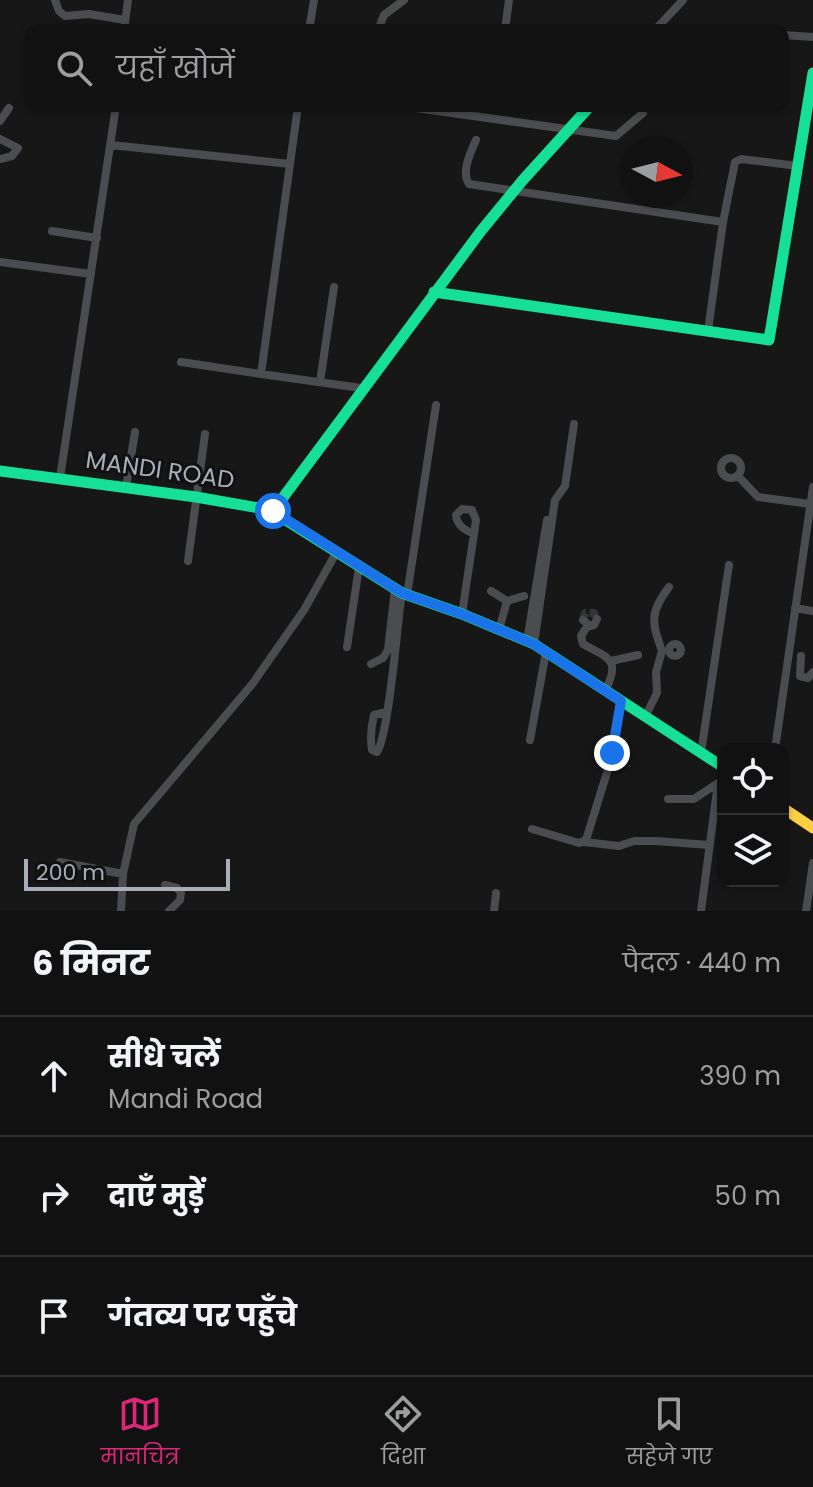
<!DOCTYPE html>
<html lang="hi">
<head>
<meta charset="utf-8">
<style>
  :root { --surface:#111; --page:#1a1a1a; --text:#f1f3f6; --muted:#9c9d9f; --line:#303131; --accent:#db2777 }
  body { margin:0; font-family:Poppins,"Noto Sans Devanagari",sans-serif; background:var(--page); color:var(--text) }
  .controls { position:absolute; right:24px; bottom:24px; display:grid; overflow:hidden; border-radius:16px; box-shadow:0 2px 6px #0004 }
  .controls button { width:72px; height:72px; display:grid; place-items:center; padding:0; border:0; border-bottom:2px solid var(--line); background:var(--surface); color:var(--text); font:40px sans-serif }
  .compass { position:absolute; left:621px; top:136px; width:72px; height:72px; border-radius:50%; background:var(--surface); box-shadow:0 2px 6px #0004; rotate:97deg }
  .scale { position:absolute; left:24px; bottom:20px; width:206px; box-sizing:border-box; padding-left:8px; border:4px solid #a8adb8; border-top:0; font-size:22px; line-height:28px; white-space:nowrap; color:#a8adb8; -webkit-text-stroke:6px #111113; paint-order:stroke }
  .stop { position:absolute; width:24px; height:24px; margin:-18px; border:6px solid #1a73e8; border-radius:50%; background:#fff }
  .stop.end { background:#1a73e8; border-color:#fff; box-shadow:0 2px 8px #0008 }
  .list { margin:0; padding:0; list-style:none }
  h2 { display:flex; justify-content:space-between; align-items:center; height:104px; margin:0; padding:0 32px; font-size:34px }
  h2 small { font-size:26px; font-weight:400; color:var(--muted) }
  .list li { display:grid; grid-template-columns:52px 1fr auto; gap:24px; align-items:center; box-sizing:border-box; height:120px; padding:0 32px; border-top:2px solid var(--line) }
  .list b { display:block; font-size:30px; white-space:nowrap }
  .list p { margin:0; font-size:26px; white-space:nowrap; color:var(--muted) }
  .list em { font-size:26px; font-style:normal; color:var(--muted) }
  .icon { flex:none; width:44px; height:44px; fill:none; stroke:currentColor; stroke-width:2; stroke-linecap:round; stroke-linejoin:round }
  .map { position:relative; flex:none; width:813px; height:911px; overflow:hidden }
  .search { position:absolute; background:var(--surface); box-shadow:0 2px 6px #0004; left:24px; right:24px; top:24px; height:88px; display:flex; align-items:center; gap:20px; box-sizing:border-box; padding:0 28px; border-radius:16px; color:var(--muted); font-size:30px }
  .sheet { height:464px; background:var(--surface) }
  nav { display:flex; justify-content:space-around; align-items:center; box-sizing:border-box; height:112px; border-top:2px solid var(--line); background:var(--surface); font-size:22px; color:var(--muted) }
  nav a { display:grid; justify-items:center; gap:4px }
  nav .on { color:var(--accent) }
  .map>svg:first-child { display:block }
</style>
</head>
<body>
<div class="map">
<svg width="813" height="911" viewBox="0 0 813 911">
  <rect width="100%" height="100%" fill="#171717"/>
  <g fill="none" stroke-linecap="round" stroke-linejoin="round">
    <path stroke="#343537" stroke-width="8" stroke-dasharray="8 4" stroke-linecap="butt" d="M583,620L585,613H594L597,619"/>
    <path stroke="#4b4c50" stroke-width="8" d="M55,0L59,11L65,16L89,14L125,20
      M124,30L128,0
      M309,30L314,0
      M378,30L384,15L404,0
      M505,30L509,0
      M655,30L683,0
      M783,35L813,37
      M298,106L261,374L361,388
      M402,106L616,136L643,113
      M0,121L9,108
      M0,139L18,148L12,156L0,159
      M476,140C470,154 461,172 469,184L723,222
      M111,145L290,164
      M52,231L97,238
      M0,262L91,274
      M708,331L723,222L735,162L741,159L798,166
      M181,362L261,374
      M320,382L334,287
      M721 468a10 10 0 1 1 20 0a10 10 0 1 1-20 0Z
      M738,476L758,497L810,504
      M60,478L116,106
      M126,487L135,432
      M188,561L205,434
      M491,591L507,601L524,596
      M407,595L436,405
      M795,608L813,611
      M462,614L476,520L472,510L462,509L456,515C457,526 465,530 474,534
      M583,620L590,626L594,625L597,619
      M588,625L581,636L583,644C607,658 622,658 605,691
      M499,630L507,601
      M527,641L547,520
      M534,644L555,500L565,486L574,424
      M669 650a6 6 0 1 1 12 0a6 6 0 1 1-12 0Z
      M347,647L359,567
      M801,656L800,676L808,678L813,672
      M611,661L638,655
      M371,664L383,658L388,650L395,589
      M386,712L374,715C371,727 370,738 372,750L377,752C388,737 397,632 400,607L402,593
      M645,717L657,693L656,672L662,651C652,623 649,613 669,587
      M530,740L546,652
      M775,749L813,487
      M701,753L729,565
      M668,799H694L718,783
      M532,829L579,843L586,840L609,766L621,701
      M584,842L619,846L634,841H656L709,845
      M60,862L123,874
      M165,885L177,888L181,893L180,900L169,911
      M121,911L123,874L134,824L253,683L304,610L336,553
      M494,911L496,893
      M701,911L718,783
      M806,911L813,863"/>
    <path stroke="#16e098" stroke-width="11" d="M434,292L769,340L813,73
      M0,471L196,497L270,510L402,593L462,614L534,644L723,767
      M273,511L481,231L522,181L590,106"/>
    <path stroke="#ffcf43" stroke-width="11" d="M783,808L813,828"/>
  </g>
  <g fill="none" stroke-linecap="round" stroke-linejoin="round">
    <path stroke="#1a73e8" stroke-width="10" d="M273,511L402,593L462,614L534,644L621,701L612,753"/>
  </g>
  <g text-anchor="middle" stroke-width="6" stroke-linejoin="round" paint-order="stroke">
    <g font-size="24" fill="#a8adb8" stroke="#111113">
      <text transform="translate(160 470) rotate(8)" y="8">MANDI ROAD</text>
    </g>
  </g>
</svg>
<div class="controls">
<button><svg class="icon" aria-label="locate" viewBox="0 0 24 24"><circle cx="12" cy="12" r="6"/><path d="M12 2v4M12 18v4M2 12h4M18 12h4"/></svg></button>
<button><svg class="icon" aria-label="layers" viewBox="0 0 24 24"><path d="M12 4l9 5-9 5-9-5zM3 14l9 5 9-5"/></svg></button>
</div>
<svg class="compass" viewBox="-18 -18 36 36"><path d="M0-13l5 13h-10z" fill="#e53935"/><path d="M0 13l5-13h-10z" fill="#9c9d9f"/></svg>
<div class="scale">200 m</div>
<div class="stop" style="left:273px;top:511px"></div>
<div class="stop end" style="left:612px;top:753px"></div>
<div class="search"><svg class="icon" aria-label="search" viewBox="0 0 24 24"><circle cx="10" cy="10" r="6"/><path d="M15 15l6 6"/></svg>यहाँ खोजें</div>
</div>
<section class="sheet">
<h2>6 मिनट<small>पैदल · 440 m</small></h2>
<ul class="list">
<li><svg class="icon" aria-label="ahead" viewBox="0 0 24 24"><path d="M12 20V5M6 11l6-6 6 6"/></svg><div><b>सीधे चलें</b><p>Mandi Road</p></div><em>390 m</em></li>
<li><svg class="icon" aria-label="right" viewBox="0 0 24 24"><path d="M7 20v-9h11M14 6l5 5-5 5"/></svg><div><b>दाएँ मुड़ें</b></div><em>50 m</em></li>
<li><svg class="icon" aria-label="arrive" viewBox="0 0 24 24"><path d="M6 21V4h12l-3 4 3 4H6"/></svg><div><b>गंतव्य पर पहुँचे</b></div></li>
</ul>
</section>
<nav>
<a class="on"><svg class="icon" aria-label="map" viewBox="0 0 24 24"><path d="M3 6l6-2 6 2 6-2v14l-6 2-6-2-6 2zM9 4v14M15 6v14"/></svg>मानचित्र</a>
<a><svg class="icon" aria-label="directions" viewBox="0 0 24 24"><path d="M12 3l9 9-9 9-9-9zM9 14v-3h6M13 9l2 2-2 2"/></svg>दिशा</a>
<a><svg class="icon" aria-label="saved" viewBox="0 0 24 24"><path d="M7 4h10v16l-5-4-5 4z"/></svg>सहेजे गए</a>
</nav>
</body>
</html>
